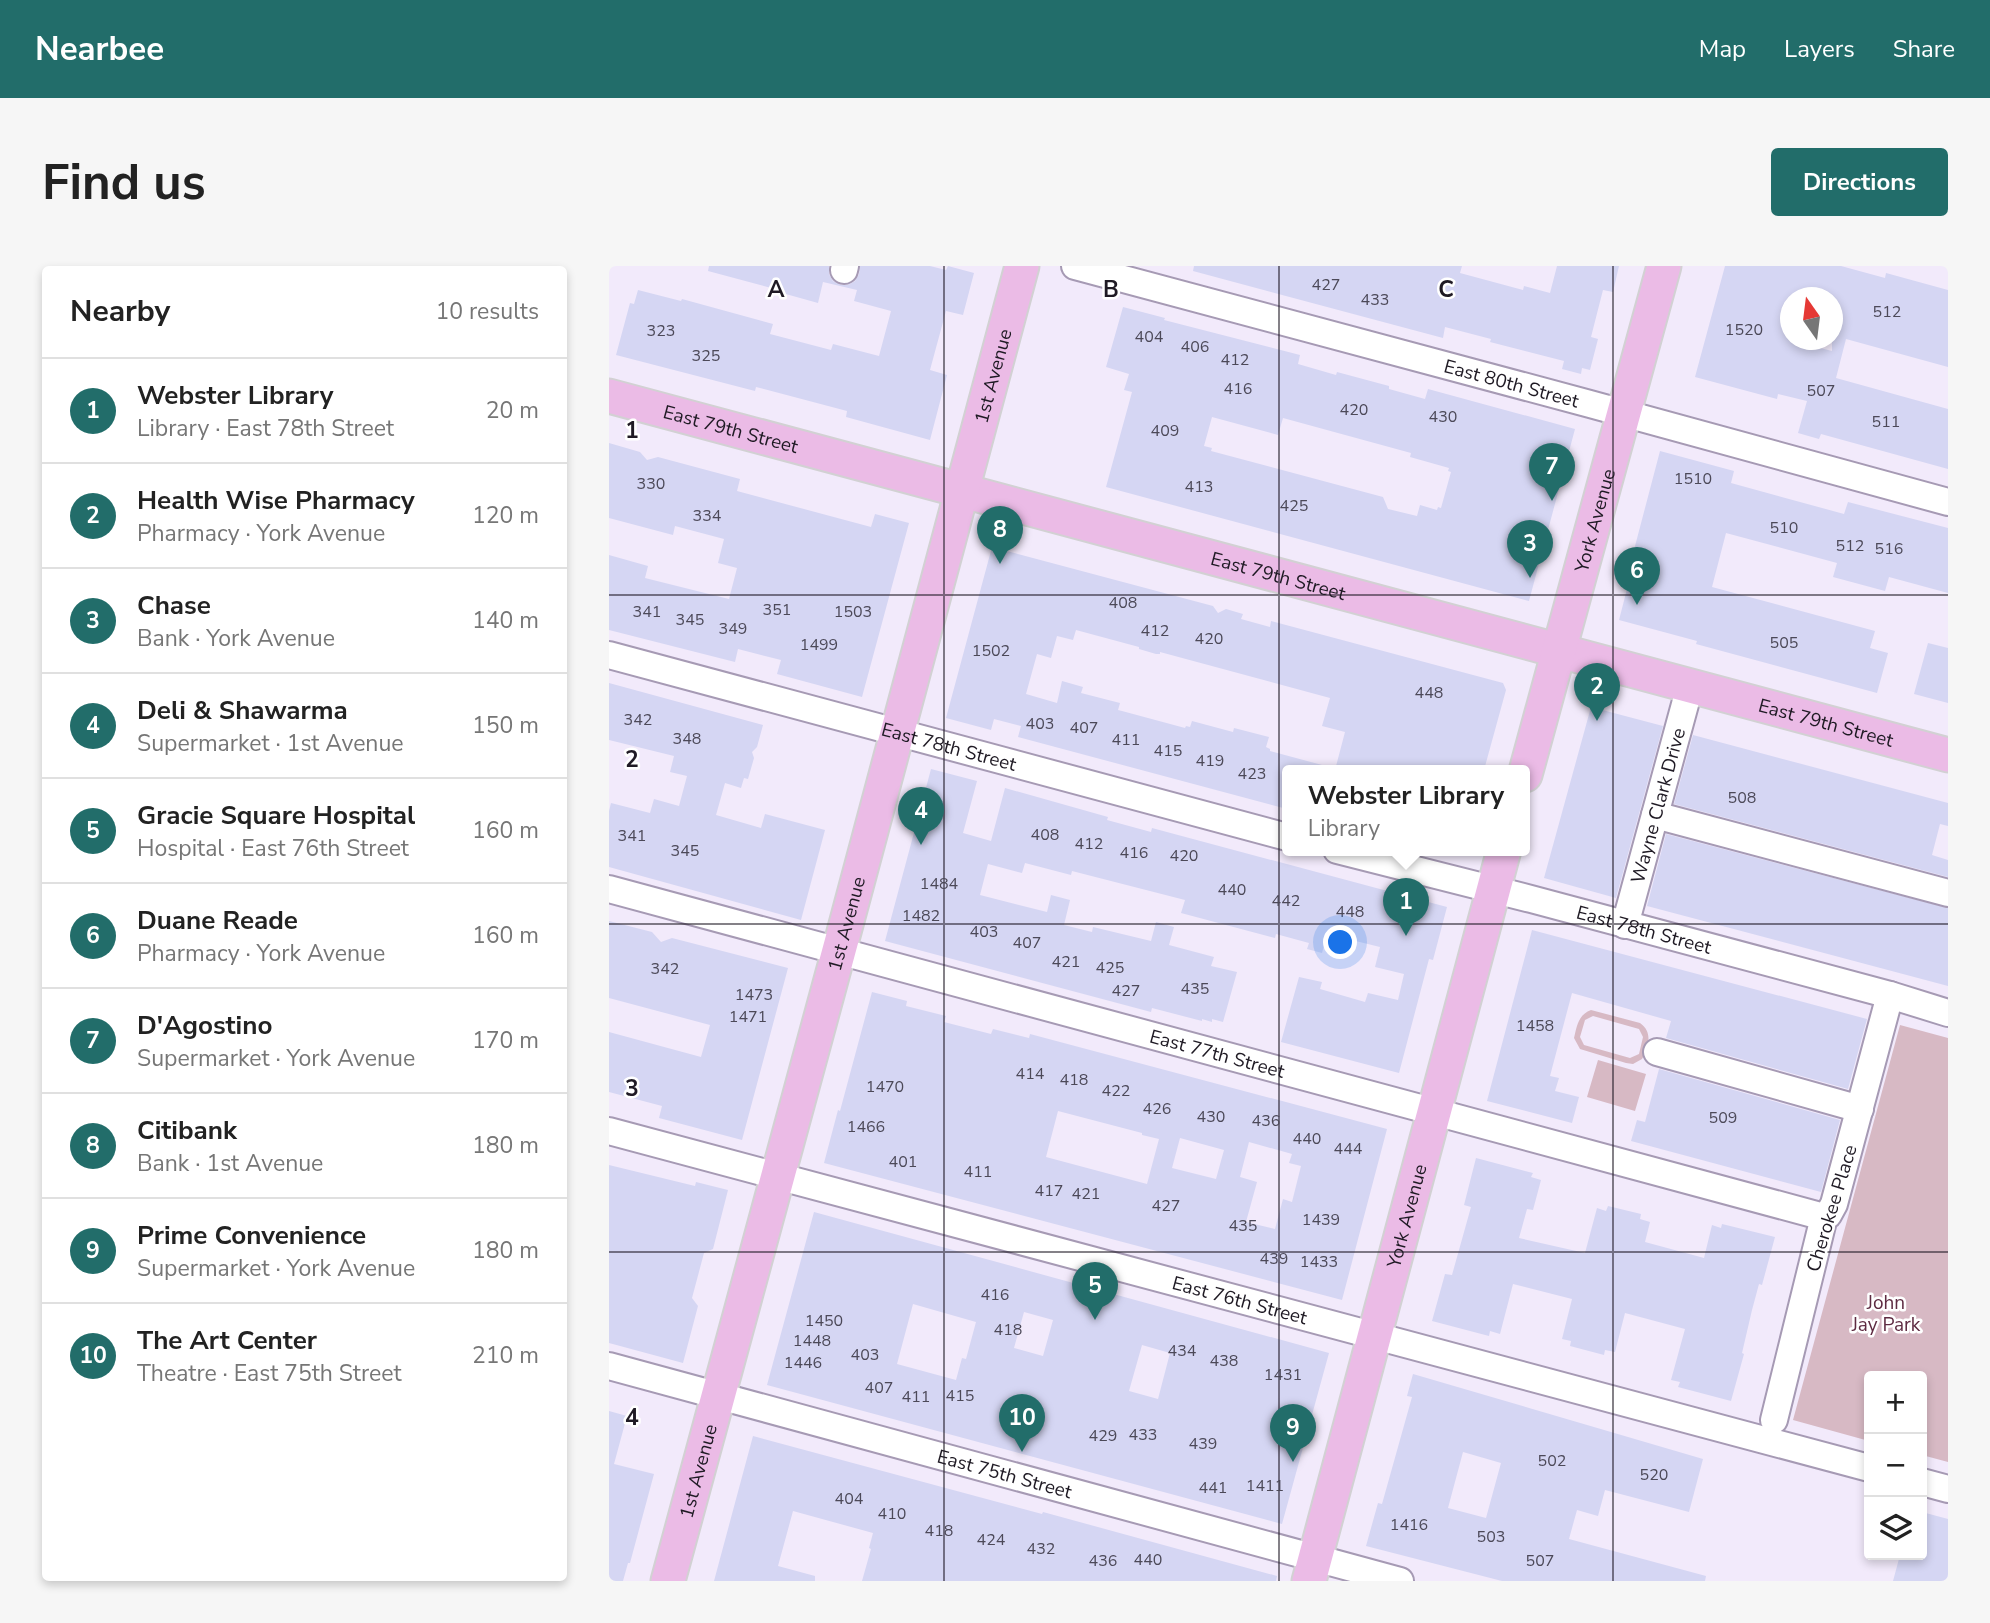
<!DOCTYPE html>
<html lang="en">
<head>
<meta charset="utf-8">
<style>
  :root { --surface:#fff; --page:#f6f6f6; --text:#222; --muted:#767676; --line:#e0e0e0; --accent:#226d6a }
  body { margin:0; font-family:"Nunito Sans",sans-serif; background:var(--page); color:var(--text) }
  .controls { position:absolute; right:21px; bottom:21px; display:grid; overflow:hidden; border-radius:7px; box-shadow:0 4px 10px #0003 }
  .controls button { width:63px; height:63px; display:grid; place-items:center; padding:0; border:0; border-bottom:2px solid var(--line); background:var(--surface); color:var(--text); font:35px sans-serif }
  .compass { position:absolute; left:1171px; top:21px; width:63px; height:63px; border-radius:50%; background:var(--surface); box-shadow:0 4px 10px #0003; rotate:346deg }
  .you { position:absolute; left:732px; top:677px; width:24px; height:24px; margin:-18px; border:5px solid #fff; border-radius:50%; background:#1a73e8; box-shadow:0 0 0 10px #1a73e833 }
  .badge { display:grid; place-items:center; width:46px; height:46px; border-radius:50%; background:var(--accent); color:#fff; font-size:23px; font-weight:700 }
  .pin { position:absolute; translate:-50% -58px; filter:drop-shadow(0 2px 4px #0008) }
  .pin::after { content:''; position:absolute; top:37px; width:24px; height:21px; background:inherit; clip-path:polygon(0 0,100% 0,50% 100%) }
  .popup { position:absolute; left:673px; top:499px; width:248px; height:91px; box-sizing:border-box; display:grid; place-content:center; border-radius:7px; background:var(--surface); filter:drop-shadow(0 2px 5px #0005); font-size:23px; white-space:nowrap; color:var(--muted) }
  .popup b { font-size:26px; color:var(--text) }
  .popup::after { content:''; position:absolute; left:50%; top:100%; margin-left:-14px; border:14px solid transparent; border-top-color:var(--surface) }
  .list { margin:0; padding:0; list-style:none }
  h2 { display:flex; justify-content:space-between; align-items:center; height:91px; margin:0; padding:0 28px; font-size:30px }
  h2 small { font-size:23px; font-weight:400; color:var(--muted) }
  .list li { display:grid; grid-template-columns:46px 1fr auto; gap:21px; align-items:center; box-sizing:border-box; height:105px; padding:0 28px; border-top:2px solid var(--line) }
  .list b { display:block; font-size:26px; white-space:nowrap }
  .list p { margin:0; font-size:23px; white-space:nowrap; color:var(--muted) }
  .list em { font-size:23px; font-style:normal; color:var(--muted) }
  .icon { flex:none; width:38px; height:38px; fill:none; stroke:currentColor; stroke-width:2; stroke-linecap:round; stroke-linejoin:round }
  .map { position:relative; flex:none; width:1339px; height:1315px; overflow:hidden; border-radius:7px }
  header { display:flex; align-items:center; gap:42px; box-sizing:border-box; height:98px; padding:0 35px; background:var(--accent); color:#fff }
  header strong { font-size:33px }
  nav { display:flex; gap:38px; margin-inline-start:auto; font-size:24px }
  .intro { display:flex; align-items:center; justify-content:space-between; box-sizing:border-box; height:168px; padding:0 42px }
  h1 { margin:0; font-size:49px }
  .button { padding:18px 32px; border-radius:7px; background:var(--accent); color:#fff; font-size:24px; font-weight:700 }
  main { display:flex; gap:42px; padding:0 42px }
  aside { flex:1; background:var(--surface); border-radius:7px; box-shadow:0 4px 10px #0003 }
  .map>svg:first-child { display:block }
</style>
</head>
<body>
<header>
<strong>Nearbee</strong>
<nav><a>Map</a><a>Layers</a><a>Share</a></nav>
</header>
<div class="intro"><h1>Find us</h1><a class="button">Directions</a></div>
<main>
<aside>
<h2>Nearby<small>10 results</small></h2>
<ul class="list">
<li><span class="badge">1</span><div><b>Webster Library</b><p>Library · East 78th Street</p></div><em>20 m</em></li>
<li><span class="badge">2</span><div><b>Health Wise Pharmacy</b><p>Pharmacy · York Avenue</p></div><em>120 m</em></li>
<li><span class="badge">3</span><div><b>Chase</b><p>Bank · York Avenue</p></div><em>140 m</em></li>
<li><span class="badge">4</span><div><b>Deli &amp; Shawarma</b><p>Supermarket · 1st Avenue</p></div><em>150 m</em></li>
<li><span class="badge">5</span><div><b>Gracie Square Hospital</b><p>Hospital · East 76th Street</p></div><em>160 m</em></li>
<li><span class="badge">6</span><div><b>Duane Reade</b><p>Pharmacy · York Avenue</p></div><em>160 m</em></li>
<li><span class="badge">7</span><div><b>D'Agostino</b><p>Supermarket · York Avenue</p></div><em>170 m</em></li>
<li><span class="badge">8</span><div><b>Citibank</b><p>Bank · 1st Avenue</p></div><em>180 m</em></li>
<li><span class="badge">9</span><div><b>Prime Convenience</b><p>Supermarket · York Avenue</p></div><em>180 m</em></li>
<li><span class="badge">10</span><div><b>The Art Center</b><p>Theatre · East 75th Street</p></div><em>210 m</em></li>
</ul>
</aside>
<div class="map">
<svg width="1339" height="1315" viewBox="0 0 1339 1315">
  <rect width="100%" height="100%" fill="#f2eafb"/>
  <path fill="#d7b9c4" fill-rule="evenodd" d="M982,744L1031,757C1044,766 1040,781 1033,793L1024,798L1017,797L971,783L965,772C968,760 969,749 982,744ZM984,750L1030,763L1034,771L1030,788L1021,792L975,779L971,771L976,754Z
    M1291,759L1339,772V1196L1313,1189V1110H1260V1175L1184,1154Z
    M989,794L1037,808L1026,845L978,831Z"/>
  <path fill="#d5d6f3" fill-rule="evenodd" d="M100,0H220V8L224,15L232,19H239L246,15L250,8L251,0H321L337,4L339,0L365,7L354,49L337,45L321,104L338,109L321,174L237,151L238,145L147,121L146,125L7,89L21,37L25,38L29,24L72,35L73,33L164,58L161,68L222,84L224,78L270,90L282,45L245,35L248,24L214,16L209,37L166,25V23L99,5Z
    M585,0H853L851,7L914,24L915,20L941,27L948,0H1010L1004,26L994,24L982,71L989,73L981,104L973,102L972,108L953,103L955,95L881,76L882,73L836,61L834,72L584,5Z
    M1116,0H1232L1276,12L1277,7L1339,24V101L1237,73L1227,112L1339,143V203L1212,168L1210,173L1189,167L1198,135L1169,128L1168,133L1086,111ZM1181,32H1223V85L1181,74Z
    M514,41L556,52L555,54L691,89L689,98L727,109L728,106L780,120V123L816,133L819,123L966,163L920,335L497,221L523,126L515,124L520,108L497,101ZM603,151L669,169L674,152L802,187L801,191L840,202L839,205L842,206L832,242L829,241L828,244L811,239L808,250L779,243L774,231L602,185L603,182L595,180Z
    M0,177L31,186L38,194L49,191L131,213L128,225L262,261L266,248L300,257L253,431L168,408L172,394L129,383L126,396L0,364V289L39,300L36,312L120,333L128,302L109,297L115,273L66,260L64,269L0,252Z
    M1051,185L1125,205L1122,217L1235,248L1239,236L1339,262V327L1280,311L1276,325L1224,311L1228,297L1117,267L1103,321L1266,365L1261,382L1279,387L1268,427L1087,378L1088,375L1010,354L1018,323L1015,322Z
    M383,281L604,340L609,347L617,343L634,348L632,353L661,361L662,355L894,417L897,424L875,504H726L736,466L713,460L721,432L551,386V388H547L530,383V381L467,364L464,374L448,370L442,392L428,388L417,428L448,437L453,415L474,421L472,427L511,437L509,444L513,445L576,462L577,460L581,461L583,455L624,466L625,462L660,471L657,481L661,483V485L713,499L712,504H678V543L409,471L412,460L385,453L382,464L337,452Z
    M1319,377L1339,382V437L1305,428Z
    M0,417L154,459L148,481L143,486L145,492L139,513L135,512L132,522L116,517L107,549L152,562L156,548L216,564L192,654L0,601V545L2,537L41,547L45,533L70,540L78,510L61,506L65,490L0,474Z
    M982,441L1054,460L1007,632L935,612Z
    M1084,469L1339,537V560L1331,558L1323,589L1339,594V611L1065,538Z
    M322,503L368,515L354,567L382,575L396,522L499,551L498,554L542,566L543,562L838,641L824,694L820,693L790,807L672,776L690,711L713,716L711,723L756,736L759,727L789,734L795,708L766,701L771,681L718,668L713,687L698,683L700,677L667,668L666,672L572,647L576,634L463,605L462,609L416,597L413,607L379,598L371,629L438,646L442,629L461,634L455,659L483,666L484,661L542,675L547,656L565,661L560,679L605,691L602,700L628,706L614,756L603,753V756L593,753V755L543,742L542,746L276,675Z
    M1057,568L1339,642V720L1038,640Z
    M0,655L43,666L52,676L63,672L179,702L133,874L50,852L53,840L0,826V766L92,791L101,759L0,732Z
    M923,664L1258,753L1239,823L1057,772L1062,755L963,727L941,810L950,812L946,825L970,831L963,857L878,835Z
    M263,726L298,735L297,740L337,750L335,756L382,768L384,763L420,772L421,768L778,863L733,1034L215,897L229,844L231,845ZM449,845L533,867V869L550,873L538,918L437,891ZM571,872L615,884L607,913L563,902ZM640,876L683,888L680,897L692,900L683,936L674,933L666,963L637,956L648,916L631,911Z
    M1050,803L1231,854L1212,926L1022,875L1028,854L1036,856Z
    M867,892L924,907L922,911L932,914L924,944L918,943L910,972L976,987L988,942L997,945L999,940L1032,948L1031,953L1041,956L1036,976L1095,992L1103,959L1112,962L1113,958L1166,971L1153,1019L1150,1018L1143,1044L1133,1087L1135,1088L1122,1135L1069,1121L1071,1116L1062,1114L1076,1063L1016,1047L1006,1086L996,1084L995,1089L961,1080L962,1075L953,1073L963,1033L904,1018L891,1068L881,1065L880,1070L823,1055L836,1008L843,1009L862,941L855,939Z
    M0,899L86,920L87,916L119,924L104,983L95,987L83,1032L89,1040L74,1097L0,1077Z
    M205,946L720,1087L673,1258L158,1119ZM304,1038L367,1056L357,1093L353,1092L347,1114L288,1098ZM415,1046L444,1054L434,1090L405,1082ZM533,1079L561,1087L549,1133L520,1125Z
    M804,1108L1094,1193L1080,1246L996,1224L989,1250L968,1244L960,1273L1097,1310L1096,1315H893L757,1280L769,1237L773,1238L803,1131L798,1130ZM854,1186L892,1197L877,1252L839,1242Z
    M0,1145L18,1150L5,1198L45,1208L21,1297H19L14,1315H0Z
    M144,1170L433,1248L434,1246L668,1310L667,1315H253L262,1283L260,1282L264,1267L184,1245L169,1300L206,1310V1315H105Z
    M1313,1246L1339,1253V1315H1284L1291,1289H1313Z"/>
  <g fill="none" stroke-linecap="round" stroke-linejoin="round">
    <g stroke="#a69ab4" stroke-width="30">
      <g id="minor">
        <path id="s1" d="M466,0L981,138L1339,236"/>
        <path d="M235,4L236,0"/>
        <path id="s2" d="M0,389L678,571"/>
        <path d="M1046,549L1339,627"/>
        <path id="s3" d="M728,584L922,633L1281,729L1339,747"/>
        <path id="s4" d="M0,623L1215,951"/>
        <path id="s5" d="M1016,659L1081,420"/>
        <path d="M1048,786L1251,843"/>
        <path id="s6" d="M0,865L1260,1202"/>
        <path id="s7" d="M0,1100L791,1315"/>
        <path d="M1165,1154L1215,951L1219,949L1225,938L1281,729"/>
        <path d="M1313,1216L1339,1223"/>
      </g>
    </g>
    <g stroke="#d2d1d3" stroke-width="37">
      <g id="major">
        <path id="s8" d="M0,130L1339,489"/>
        <path id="s9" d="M916,509L1055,0"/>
        <path id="s10" d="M59,1315L235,666L413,0"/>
        <path id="s11" d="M700,1315L895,584"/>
      </g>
    </g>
    <use href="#minor" stroke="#fff" stroke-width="26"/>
    <use href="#major" stroke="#ebbbe6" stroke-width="33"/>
  </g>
  <path fill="none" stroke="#1f1a24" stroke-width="2" stroke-opacity="0.55" d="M335,0V1315M670,0V1315M1004,0V1315M0,329H1339M0,658H1339M0,986H1339"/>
  <g text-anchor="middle" stroke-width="5" stroke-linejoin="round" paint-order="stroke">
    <g font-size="16" fill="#4c4958">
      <text x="717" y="24">427</text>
      <text x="766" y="39">433</text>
      <text x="1278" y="51">512</text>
      <text x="1135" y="69">1520</text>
      <text x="52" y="70">323</text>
      <text x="540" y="76">404</text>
      <text x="586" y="86">406</text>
      <text x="97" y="95">325</text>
      <text x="626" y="99">412</text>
      <text x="629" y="128">416</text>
      <text x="1212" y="130">507</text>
      <text x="745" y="149">420</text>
      <text x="834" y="156">430</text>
      <text x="1277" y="161">511</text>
      <text x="556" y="170">409</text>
      <text x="1084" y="218">1510</text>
      <text x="42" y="223">330</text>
      <text x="590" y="226">413</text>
      <text x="685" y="245">425</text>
      <text x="98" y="255">334</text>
      <text x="1175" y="267">510</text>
      <text x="1241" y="285">512</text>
      <text x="1280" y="288">516</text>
      <text x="514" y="342">408</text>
      <text x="168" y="349">351</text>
      <text x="38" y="351">341</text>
      <text x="244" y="351">1503</text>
      <text x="81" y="359">345</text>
      <text x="124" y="368">349</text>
      <text x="546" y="370">412</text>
      <text x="600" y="378">420</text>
      <text x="1175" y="382">505</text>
      <text x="210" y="384">1499</text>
      <text x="382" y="390">1502</text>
      <text x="820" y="432">448</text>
      <text x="29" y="459">342</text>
      <text x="431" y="463">403</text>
      <text x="475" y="467">407</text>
      <text x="78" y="478">348</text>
      <text x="517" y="479">411</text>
      <text x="559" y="490">415</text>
      <text x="601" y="500">419</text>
      <text x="643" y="513">423</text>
      <text x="1133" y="537">508</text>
      <text x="436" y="574">408</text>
      <text x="23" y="575">341</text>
      <text x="480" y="583">412</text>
      <text x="76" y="590">345</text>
      <text x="525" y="592">416</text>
      <text x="575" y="595">420</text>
      <text x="330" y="623">1484</text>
      <text x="623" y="629">440</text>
      <text x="677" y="640">442</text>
      <text x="741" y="651">448</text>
      <text x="312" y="655">1482</text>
      <text x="375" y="671">403</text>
      <text x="418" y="682">407</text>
      <text x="457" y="701">421</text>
      <text x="501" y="707">425</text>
      <text x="56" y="708">342</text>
      <text x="586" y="728">435</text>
      <text x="517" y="730">427</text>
      <text x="145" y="734">1473</text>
      <text x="139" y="756">1471</text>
      <text x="926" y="765">1458</text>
      <text x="421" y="813">414</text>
      <text x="465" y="819">418</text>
      <text x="276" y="826">1470</text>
      <text x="507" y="830">422</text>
      <text x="548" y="848">426</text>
      <text x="602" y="856">430</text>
      <text x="1114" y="857">509</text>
      <text x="657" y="860">436</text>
      <text x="257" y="866">1466</text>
      <text x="698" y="878">440</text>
      <text x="739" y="888">444</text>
      <text x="294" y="901">401</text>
      <text x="369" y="911">411</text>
      <text x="440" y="930">417</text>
      <text x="477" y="933">421</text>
      <text x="557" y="945">427</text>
      <text x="712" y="959">1439</text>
      <text x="634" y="965">435</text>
      <text x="665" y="998">439</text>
      <text x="710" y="1001">1433</text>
      <text x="386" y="1034">416</text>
      <text x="215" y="1060">1450</text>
      <text x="399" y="1069">418</text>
      <text x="203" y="1080">1448</text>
      <text x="573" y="1090">434</text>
      <text x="256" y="1094">403</text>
      <text x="615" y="1100">438</text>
      <text x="194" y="1102">1446</text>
      <text x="674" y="1114">1431</text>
      <text x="270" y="1127">407</text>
      <text x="351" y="1135">415</text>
      <text x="307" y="1136">411</text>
      <text x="534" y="1174">433</text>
      <text x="494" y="1175">429</text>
      <text x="594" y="1183">439</text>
      <text x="943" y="1200">502</text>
      <text x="1045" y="1214">520</text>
      <text x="656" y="1225">1411</text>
      <text x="604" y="1227">441</text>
      <text x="240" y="1238">404</text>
      <text x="283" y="1253">410</text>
      <text x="800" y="1264">1416</text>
      <text x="330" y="1270">418</text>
      <text x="882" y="1276">503</text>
      <text x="382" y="1279">424</text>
      <text x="432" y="1288">432</text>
      <text x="539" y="1299">440</text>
      <text x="494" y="1300">436</text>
      <text x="931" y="1300">507</text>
    </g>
    <g font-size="19" fill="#1f1a24" stroke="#fff">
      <text dy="7" stroke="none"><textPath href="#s10" startOffset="1248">1st Avenue</textPath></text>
      <text dy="7" stroke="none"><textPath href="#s1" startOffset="452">East 80th Street</textPath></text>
      <text dy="7" stroke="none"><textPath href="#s8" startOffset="126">East 79th Street</textPath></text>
      <text dy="7" stroke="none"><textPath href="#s9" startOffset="264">York Avenue</textPath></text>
      <text dy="7" stroke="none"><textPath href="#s8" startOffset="693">East 79th Street</textPath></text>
      <text dy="7" stroke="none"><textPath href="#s8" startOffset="1260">East 79th Street</textPath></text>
      <text dy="7" stroke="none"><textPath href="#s2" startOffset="352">East 78th Street</textPath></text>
      <text dy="7" stroke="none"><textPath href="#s5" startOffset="124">Wayne Clark Drive</textPath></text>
      <text dy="7" stroke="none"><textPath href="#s10" startOffset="681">1st Avenue</textPath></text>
      <text dy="7" stroke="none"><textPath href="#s3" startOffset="317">East 78th Street</textPath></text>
      <text dy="7" stroke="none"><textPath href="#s4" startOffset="630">East 77th Street</textPath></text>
      <text transform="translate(1222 942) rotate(-73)" y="7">Cherokee Place</text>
      <text dy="7" stroke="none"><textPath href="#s11" startOffset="378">York Avenue</textPath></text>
      <text dy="7" stroke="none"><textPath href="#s6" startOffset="653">East 76th Street</textPath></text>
      <text dy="7" stroke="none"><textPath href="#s10" startOffset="114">1st Avenue</textPath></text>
      <text dy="7" stroke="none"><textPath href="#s7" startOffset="410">East 75th Street</textPath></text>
    </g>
    <g font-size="19" fill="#5e2b42" stroke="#fff">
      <text x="1277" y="1043">John<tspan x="1277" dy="22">Jay Park</tspan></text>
    </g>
  </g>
  <g font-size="23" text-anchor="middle" font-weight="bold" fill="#1f1a24" stroke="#fff" stroke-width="5" stroke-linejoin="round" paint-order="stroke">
    <text x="167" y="31">A</text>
    <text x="502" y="31">B</text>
    <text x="837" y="31">C</text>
    <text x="23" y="172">1</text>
    <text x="23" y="501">2</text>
    <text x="23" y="830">3</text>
    <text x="23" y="1159">4</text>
  </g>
</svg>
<div class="controls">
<button>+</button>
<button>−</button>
<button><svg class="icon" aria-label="layers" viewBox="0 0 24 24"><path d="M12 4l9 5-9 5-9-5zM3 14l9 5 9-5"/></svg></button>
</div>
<svg class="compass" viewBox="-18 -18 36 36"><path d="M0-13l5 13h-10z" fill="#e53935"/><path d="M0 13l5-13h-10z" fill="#767676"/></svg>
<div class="you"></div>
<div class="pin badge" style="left:797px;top:670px">1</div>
<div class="popup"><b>Webster Library</b>Library</div>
<div class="pin badge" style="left:988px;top:455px">2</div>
<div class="pin badge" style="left:921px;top:312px">3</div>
<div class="pin badge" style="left:312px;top:579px">4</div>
<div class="pin badge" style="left:486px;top:1054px">5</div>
<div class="pin badge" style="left:1028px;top:339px">6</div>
<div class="pin badge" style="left:943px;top:235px">7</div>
<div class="pin badge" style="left:391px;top:298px">8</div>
<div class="pin badge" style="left:684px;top:1196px">9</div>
<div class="pin badge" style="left:413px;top:1186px">10</div>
</div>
</main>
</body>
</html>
